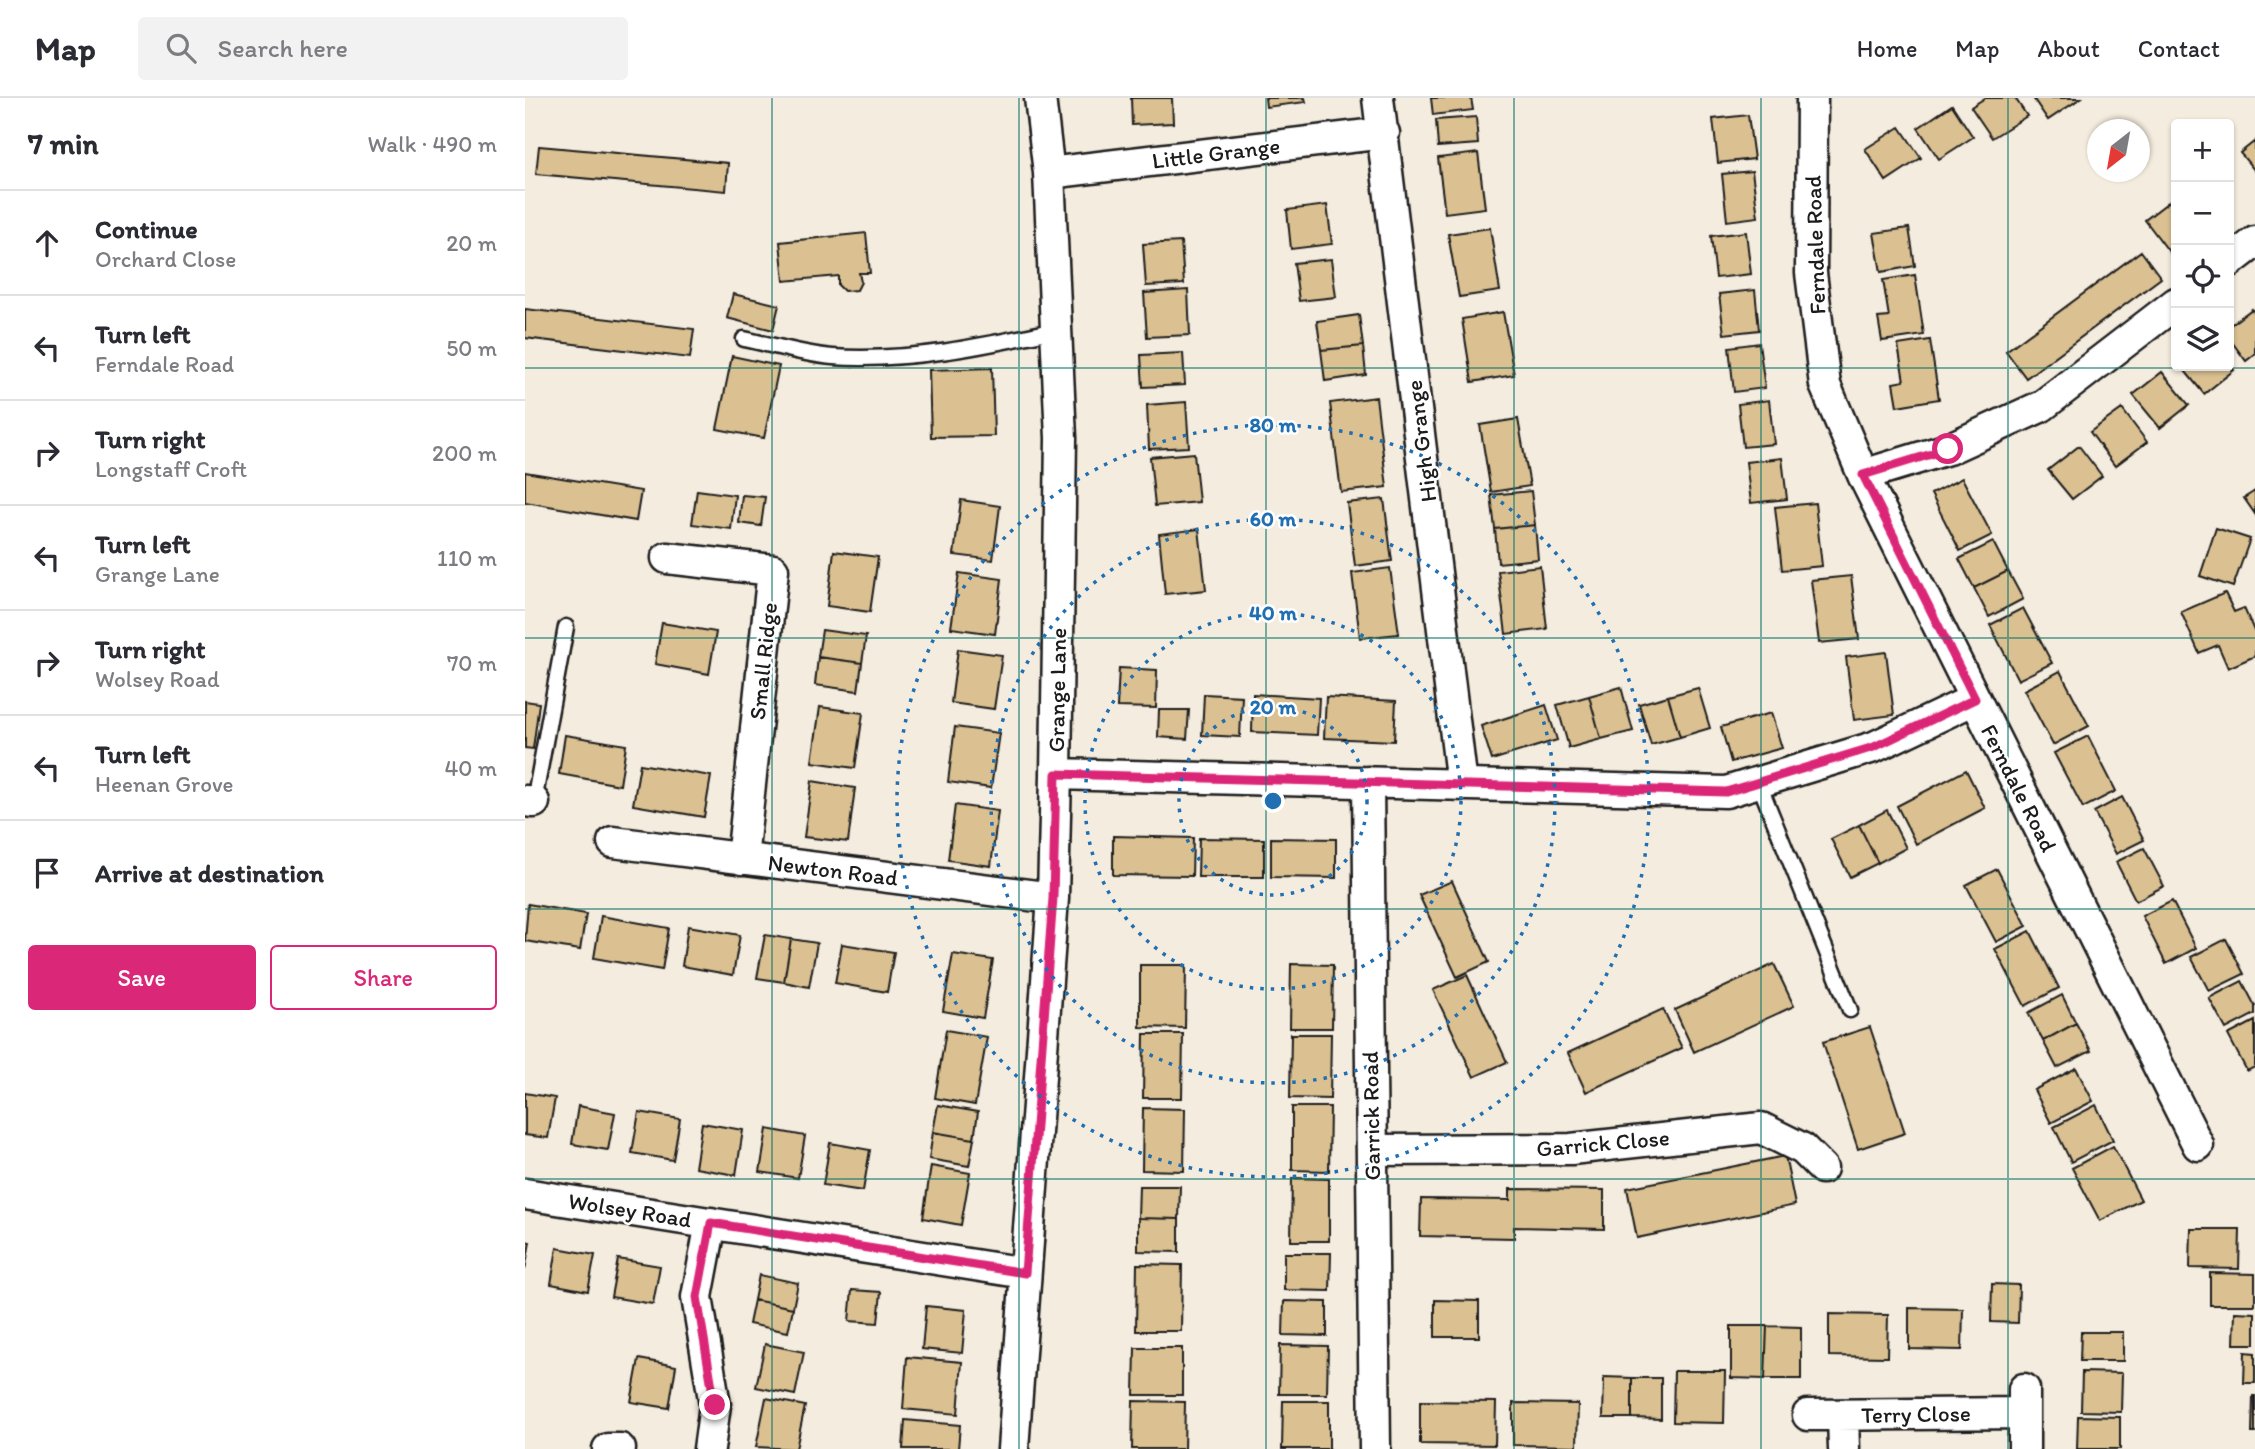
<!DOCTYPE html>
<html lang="en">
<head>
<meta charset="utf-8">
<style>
  :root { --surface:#fff; --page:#f2f2f3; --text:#2b2b33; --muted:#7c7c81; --line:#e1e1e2; --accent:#db2777 }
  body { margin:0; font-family:Itim,sans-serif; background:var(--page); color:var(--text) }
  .controls { position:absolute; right:21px; top:21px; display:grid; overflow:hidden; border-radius:7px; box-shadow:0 2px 5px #0004 }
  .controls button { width:63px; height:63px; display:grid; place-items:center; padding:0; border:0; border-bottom:2px solid var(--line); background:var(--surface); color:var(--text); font:35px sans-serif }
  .compass { position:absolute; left:1562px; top:21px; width:63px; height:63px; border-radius:50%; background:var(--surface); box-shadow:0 2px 5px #0004; rotate:211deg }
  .stop { position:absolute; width:21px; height:21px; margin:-16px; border:5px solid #db2777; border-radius:50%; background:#fff }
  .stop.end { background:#db2777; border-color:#fff; box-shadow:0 2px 7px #0008 }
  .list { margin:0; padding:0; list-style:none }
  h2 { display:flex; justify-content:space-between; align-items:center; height:91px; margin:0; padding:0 28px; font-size:30px }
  h2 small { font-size:23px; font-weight:400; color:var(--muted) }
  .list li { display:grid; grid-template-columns:46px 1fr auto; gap:21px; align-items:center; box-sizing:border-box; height:105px; padding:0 28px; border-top:2px solid var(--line) }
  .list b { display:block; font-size:26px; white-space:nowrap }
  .list p { margin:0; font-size:23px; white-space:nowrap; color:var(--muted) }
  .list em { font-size:23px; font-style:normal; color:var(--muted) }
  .actions { display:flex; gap:14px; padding:21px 28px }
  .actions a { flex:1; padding:16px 0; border:2px solid var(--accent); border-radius:7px; text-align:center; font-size:24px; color:var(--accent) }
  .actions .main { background:var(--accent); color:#fff }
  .icon { flex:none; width:38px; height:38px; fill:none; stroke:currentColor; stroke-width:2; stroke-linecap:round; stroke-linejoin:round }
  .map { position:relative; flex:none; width:1730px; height:1351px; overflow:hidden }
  header { display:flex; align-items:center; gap:42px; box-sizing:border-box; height:98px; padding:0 35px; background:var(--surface); border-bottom:2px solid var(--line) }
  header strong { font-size:33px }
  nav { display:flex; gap:38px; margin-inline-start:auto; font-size:24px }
  .search { width:490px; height:63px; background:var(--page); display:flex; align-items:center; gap:18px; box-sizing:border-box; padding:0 24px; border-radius:7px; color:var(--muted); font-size:26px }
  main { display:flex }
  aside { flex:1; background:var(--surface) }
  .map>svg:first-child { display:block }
</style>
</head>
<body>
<header>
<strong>Map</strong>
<div class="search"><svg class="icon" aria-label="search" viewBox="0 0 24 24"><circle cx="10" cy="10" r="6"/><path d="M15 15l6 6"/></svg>Search here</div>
<nav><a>Home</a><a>Map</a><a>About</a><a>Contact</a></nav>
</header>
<main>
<aside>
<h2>7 min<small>Walk · 490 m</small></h2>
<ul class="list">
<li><svg class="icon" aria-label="ahead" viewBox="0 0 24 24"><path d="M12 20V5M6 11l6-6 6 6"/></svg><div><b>Continue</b><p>Orchard Close</p></div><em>20 m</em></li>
<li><svg class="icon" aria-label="left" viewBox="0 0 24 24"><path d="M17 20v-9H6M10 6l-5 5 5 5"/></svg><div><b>Turn left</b><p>Ferndale Road</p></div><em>50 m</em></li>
<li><svg class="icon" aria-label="right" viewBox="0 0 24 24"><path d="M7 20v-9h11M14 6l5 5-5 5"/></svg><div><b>Turn right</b><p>Longstaff Croft</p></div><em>200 m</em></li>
<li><svg class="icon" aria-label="left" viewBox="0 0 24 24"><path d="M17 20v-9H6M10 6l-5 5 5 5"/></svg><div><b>Turn left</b><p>Grange Lane</p></div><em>110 m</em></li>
<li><svg class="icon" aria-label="right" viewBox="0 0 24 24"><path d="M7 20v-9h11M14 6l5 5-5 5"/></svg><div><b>Turn right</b><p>Wolsey Road</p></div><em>70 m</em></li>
<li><svg class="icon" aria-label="left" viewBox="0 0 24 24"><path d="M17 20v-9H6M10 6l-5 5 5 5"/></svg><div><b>Turn left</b><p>Heenan Grove</p></div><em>40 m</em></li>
<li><svg class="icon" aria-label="arrive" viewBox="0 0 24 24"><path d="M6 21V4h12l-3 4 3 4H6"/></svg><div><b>Arrive at destination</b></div></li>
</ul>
<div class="actions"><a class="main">Save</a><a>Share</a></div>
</aside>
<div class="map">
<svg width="1730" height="1351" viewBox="0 0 1730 1351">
  <rect width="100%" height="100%" fill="#f4ecde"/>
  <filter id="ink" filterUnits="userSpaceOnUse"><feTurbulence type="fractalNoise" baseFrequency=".0143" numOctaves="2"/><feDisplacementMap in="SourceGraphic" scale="14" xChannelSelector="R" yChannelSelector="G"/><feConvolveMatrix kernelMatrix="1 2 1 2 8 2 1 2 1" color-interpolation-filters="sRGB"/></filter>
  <g filter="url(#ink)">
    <path fill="#dbc191" stroke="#1c1c1c" stroke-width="2" d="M606,0H647L648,25L607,27Z
      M740,0H780L781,4L741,9Z
      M906,0H946L948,12L908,17Z
      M1460,0H1490L1502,18L1467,40L1446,9Z
      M1508,0H1556L1523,22Z
      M1427,7L1448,39L1414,61L1393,30Z
      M1223,17L1229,61L1193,65L1188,21Z
      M951,19L953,46L913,49L911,22Z
      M1375,29L1396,60L1361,83L1340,51Z
      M1730,43V73L1715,55Z
      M14,48L203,65L201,93L11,76Z
      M953,55L960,110L920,115L913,60Z
      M1227,73L1233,119L1202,123L1197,76Z
      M1650,99L1651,156L1648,159L1620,122Z
      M802,107L807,146L766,151L762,112Z
      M965,130L975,193L934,199L923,136Z
      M1384,130L1390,168L1356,174L1349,135Z
      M1221,134L1226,176L1191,180L1186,138Z
      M341,135L345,175H334L336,184L332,192L319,193L313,187V178L259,183L255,144Z
      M656,144L659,186L621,188L618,146Z
      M1616,153L1636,180L1501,280L1481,253Z
      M806,161L811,199L774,203L769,165Z
      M1390,177L1399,237L1357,243L1353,220L1364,219L1358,182Z
      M663,192L665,237L622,239L619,195Z
      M1230,192L1234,232L1199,236L1194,196Z
      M208,196L254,207L248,232L202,220Z
      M0,211L169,231L165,260L0,240Z
      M1727,211L1730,215V256L1721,263L1704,240V228Z
      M978,214L989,277L947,284L937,221Z
      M834,217L838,248L796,252L792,223Z
      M1405,242L1414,301L1372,308L1368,285L1379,283L1373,247Z
      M1234,245L1240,290L1209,294L1204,249Z
      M838,248L841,277L800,283L796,252Z
      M658,255L660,287L618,289L616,257Z
      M207,258L254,268L239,340L192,331Z
      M1704,265L1709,272L1679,296L1656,268H1704Z
      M467,270L469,338L406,339L404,272Z
      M1637,274L1664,307L1635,330L1608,297Z
      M851,299L862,389L816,394L805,305Z
      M1244,302L1249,346L1218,349L1213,306Z
      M661,304L664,349L624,351L622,307Z
      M1597,311L1622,344L1590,368L1565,334Z
      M993,321L1005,388L966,394L955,327Z
      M1554,348L1577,378L1547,401L1523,372Z
      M669,355L674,404L630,408L625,359Z
      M1257,360L1262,401L1226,405L1221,364Z
      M0,374L116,393L111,423L0,404Z
      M1437,380L1467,437L1435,453L1406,396Z
      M172,392L210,397L206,431L167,426Z
      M1006,393L1010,427L970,431L966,397Z
      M1730,393V416L1719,400Z
      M217,397L240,399L236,428L214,425Z
      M859,401L867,463L830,468L822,405Z
      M436,402L475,408L468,462L429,457Z
      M1290,405L1297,468L1257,472L1250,409Z
      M1010,427L1013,461L973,465L970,431Z
      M1691,430L1725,441L1708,489L1675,478Z
      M674,431L681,492L640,496L634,436Z
      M1468,444L1483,473L1449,490L1434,461Z
      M309,453L353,459L345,514L302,508Z
      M1015,468L1022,531L981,536L973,473Z
      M865,470L874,536L835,540L827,475Z
      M1483,473L1498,501L1464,519L1449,490Z
      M434,475L477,481L470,536L426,530Z
      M1326,478L1334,541L1294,545L1286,482Z
      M1700,495L1709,514L1719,510L1730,535V558L1703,570L1693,547L1674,555L1656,514Z
      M1498,510L1527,565L1493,582L1465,527Z
      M137,525L191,534L184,576L130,566Z
      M297,532L341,538L337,565L293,559Z
      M433,551L477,557L469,611L426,605Z
      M1361,554L1369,617L1329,622L1321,559Z
      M293,559L337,565L333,593L290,587Z
      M594,570L632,572L631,610L592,609Z
      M1535,573L1564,628L1528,647L1499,592Z
      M1096,589L1108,633L1076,641L1064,598Z
      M1173,590L1185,630L1155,639L1143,598Z
      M679,596L717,598L715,639L677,637Z
      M728,596L794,600L792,637L727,634Z
      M1064,598L1076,641L1044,650L1032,607Z
      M1143,598L1155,639L1126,647L1114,606Z
      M801,599L871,603L869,643L799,640Z
      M0,603L14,605L8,651L0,650Z
      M1021,607L1032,642L967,662L956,628Z
      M295,609L338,615L330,670L287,664Z
      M634,612H664L662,641L633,639Z
      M1246,615L1257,650L1206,664L1196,629Z
      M430,629L474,635L466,690L423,684Z
      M40,637L101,647L95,687L34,676Z
      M1563,638L1591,693L1558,710L1529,655Z
      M115,666L186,678L179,719L108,707Z
      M1441,672L1460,710L1391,746L1372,708Z
      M287,683L330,690L323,744L279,739Z
      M1597,699L1619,742L1591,756L1569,714Z
      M430,707L473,713L466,768L423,762Z
      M1362,712L1381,750L1353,765L1334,727Z
      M1334,727L1353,765L1325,779L1306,741Z
      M588,738L668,740L667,778L588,777Z
      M674,740L739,741V779H673Z
      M746,740L811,741V780L746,779Z
      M1619,750L1639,788L1611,803L1591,764Z
      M1472,771L1502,828L1471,844L1441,787Z
      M927,783L964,864L932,879L894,797Z
      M1647,803L1671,850L1641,866L1617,818Z
      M3,806L61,816L55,852L0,843Z
      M76,818L144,830L137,872L69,860Z
      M163,828L215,837L208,877L157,868Z
      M1505,833L1534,890L1500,908L1470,851Z
      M240,837L266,841L259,884L232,880Z
      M266,841L292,845L284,889L259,884Z
      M1701,841L1719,876L1684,893L1666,859Z
      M317,846L369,854L362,894L310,885Z
      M428,856L468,862L458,920L418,913Z
      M766,866L808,867L807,930H765Z
      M1249,866L1269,908L1169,954L1150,912Z
      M615,867H661L660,930L615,929Z
      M942,877L982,964L949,979L908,892Z
      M1717,883L1730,908V916L1701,931L1684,900Z
      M1537,897L1551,925L1518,943L1503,915Z
      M1138,911L1157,950L1061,994L1043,955Z
      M1730,923V969L1722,973L1703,937Z
      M1551,925L1566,953L1532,970L1518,943Z
      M1345,929L1380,1035L1333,1051L1298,944Z
      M421,932L462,939L450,1007L410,1000Z
      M619,936H658L657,1000H618Z
      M766,936H806L805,1001L765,1000Z
      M1551,970L1568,1003L1526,1025L1509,992Z
      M0,995L30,1000L23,1040L0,1037Z
      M413,1007L453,1014L449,1041L408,1034Z
      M1571,1007L1588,1042L1546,1064L1529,1029Z
      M53,1008L90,1015L83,1052L47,1046Z
      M767,1009H805L804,1073L767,1072Z
      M618,1010L660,1011L659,1073L617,1072Z
      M114,1014L155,1021L148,1062L107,1055Z
      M177,1025L218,1032L211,1077L170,1070Z
      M242,1031L280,1038L273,1080L235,1074Z
      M408,1034L449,1041L444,1068L404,1061Z
      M305,1045L345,1052L338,1093L298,1087Z
      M1588,1048L1616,1102L1575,1123L1547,1070Z
      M1260,1058L1270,1107L1112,1140L1102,1090Z
      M406,1068L445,1075L436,1127L398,1120Z
      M767,1080L804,1081V1143H766Z
      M614,1088H655L654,1121L613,1120Z
      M985,1091L1079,1092V1131L989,1129V1140L895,1138L896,1101L985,1102Z
      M613,1120L654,1121V1154L613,1153Z
      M1666,1131H1715L1714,1171L1665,1170Z
      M0,1143L5,1144L0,1172Z
      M32,1150L70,1157L63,1193L26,1186Z
      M759,1155H806L805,1193L759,1192Z
      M93,1161L135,1168L128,1206L86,1199Z
      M612,1166L657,1167L656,1233H611Z
      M1685,1175L1730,1176V1207H1685Z
      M234,1177L273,1185L268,1210L229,1202Z
      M1467,1186L1494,1187L1493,1225L1466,1224Z
      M327,1192L356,1194L353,1225L324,1223Z
      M229,1202L268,1210L263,1234L224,1226Z
      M910,1202L954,1203V1239H910Z
      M759,1203L802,1204V1238L758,1237Z
      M401,1208L441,1212L437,1255L397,1251Z
      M1384,1210L1438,1211L1437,1252L1384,1251Z
      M1710,1214L1730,1215V1246H1709Z
      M1304,1216L1363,1217L1362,1259L1304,1258Z
      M1206,1228H1242L1240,1281L1206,1280Z
      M1242,1228L1276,1229V1281H1240Z
      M1556,1234H1598V1263H1555Z
      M240,1246L279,1254L270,1297L231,1289Z
      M755,1247L803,1248L802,1296H754Z
      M610,1250H657V1297H609Z
      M1720,1254L1730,1255V1285H1719Z
      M382,1259L437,1264L433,1316L378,1311Z
      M114,1261L151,1268L144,1310L106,1304Z
      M1149,1273H1200L1199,1325L1148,1324Z
      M1557,1274L1597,1275L1596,1314L1556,1313Z
      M1079,1279L1107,1280V1320H1078Z
      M1107,1280H1136V1321L1107,1320Z
      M1728,1298H1730V1335H1727Z
      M241,1300L280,1308L271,1351L231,1349Z
      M608,1303L660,1304L659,1351H607Z
      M758,1303H804V1351H757Z
      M895,1303L971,1304L970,1347L895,1346Z
      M988,1305L1053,1306L1052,1348L988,1347Z
      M1553,1318L1595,1319V1351H1552Z
      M380,1322L435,1327L433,1351H378Z"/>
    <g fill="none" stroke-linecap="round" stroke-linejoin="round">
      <g stroke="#1c1c1c" stroke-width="19">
        <path id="service" d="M219,241C248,247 279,257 308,259C383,264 459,248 531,232
          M1233,683L1325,912
          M9,704L41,529"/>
      </g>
      <g stroke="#1c1c1c" stroke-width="35">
        <path id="minor" d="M853,0L937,687
          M1287,0L1286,175L1300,287L1338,377L1673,1047
          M524,75L859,35
          M1704,164L1730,144
          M1338,377L1423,351L1517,308L1651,205
          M142,460L248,472L217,761
          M531,676L1201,694L1349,649L1450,601
          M843,684L850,1351
          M0,703L9,704
          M88,744L528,800
          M847,1052L1046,1051L1236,1030L1278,1051L1297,1070
          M0,1096L500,1175
          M1499,1291V1351
          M1283,1317L1499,1315
          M1318,1317L1319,1351
          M83,1351H95
          M184,1351L190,1307L172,1199L186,1125
          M488,1351L528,800L531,676L536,340L524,75L515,0"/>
      </g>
      <use href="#service" stroke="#fff" stroke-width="14"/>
      <use href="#minor" stroke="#fff" stroke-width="30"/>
    </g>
  </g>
  <g fill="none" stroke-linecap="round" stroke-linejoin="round" filter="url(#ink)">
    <path stroke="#db2777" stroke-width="9" d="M190,1307L172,1199L186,1125L500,1175L528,800L531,676L1201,694L1349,649L1450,601L1338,377L1423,351"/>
  </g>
  <path fill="none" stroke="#0f766e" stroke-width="2" stroke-opacity="0.55" d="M247,0V1351M494,0V1351M741,0V1351M989,0V1351M1236,0V1351M1483,0V1351M0,270H1730M0,540H1730M0,811H1730M0,1081H1730"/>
  <g fill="none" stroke="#1f6fb2" stroke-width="3.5" stroke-dasharray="3.5 7">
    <circle cx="748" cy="703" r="94"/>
    <circle cx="748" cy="703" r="188"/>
    <circle cx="748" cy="703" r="282"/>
    <circle cx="748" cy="703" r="376"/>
  </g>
  <g text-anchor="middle" stroke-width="5" stroke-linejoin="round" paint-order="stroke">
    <g font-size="23" fill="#1c1c1c" stroke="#fff">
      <text transform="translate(691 55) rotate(-7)" y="8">Little Grange</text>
      <text transform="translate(1290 147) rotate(-92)" y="8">Ferndale Road</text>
      <text transform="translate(896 343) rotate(-97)" y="8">High Grange</text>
      <text transform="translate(238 563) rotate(-84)" y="8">Small Ridge</text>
      <text transform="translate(532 592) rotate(-89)" y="8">Grange Lane</text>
      <text transform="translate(1494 690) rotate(63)" y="8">Ferndale Road</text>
      <text transform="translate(308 772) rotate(7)" y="8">Newton Road</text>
      <text transform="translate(846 1018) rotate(-91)" y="8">Garrick Road</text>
      <text transform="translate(1078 1045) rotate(-5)" y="8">Garrick Close</text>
      <text transform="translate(105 1112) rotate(9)" y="8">Wolsey Road</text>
      <text transform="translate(1391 1316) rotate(-1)" y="8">Terry Close</text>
    </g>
  </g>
  <circle cx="748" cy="703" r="10" fill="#1f6fb2" stroke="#fff" stroke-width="3.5"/>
  <g font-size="21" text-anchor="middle" font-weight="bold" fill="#1f6fb2" stroke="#fff" stroke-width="5" stroke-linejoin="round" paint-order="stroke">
    <text x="748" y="334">80 m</text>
    <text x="748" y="428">60 m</text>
    <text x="748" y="522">40 m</text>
    <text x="748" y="616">20 m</text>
  </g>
</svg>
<div class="controls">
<button>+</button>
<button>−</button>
<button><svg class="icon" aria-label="locate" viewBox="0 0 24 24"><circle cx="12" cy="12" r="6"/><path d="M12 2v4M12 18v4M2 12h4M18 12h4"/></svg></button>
<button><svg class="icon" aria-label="layers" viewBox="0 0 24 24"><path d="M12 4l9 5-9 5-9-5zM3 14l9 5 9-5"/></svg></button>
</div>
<svg class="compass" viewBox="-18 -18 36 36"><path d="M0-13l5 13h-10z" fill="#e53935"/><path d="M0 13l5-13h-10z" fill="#7c7c81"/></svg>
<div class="stop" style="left:1423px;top:351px"></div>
<div class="stop end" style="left:190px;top:1307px"></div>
</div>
</main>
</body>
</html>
